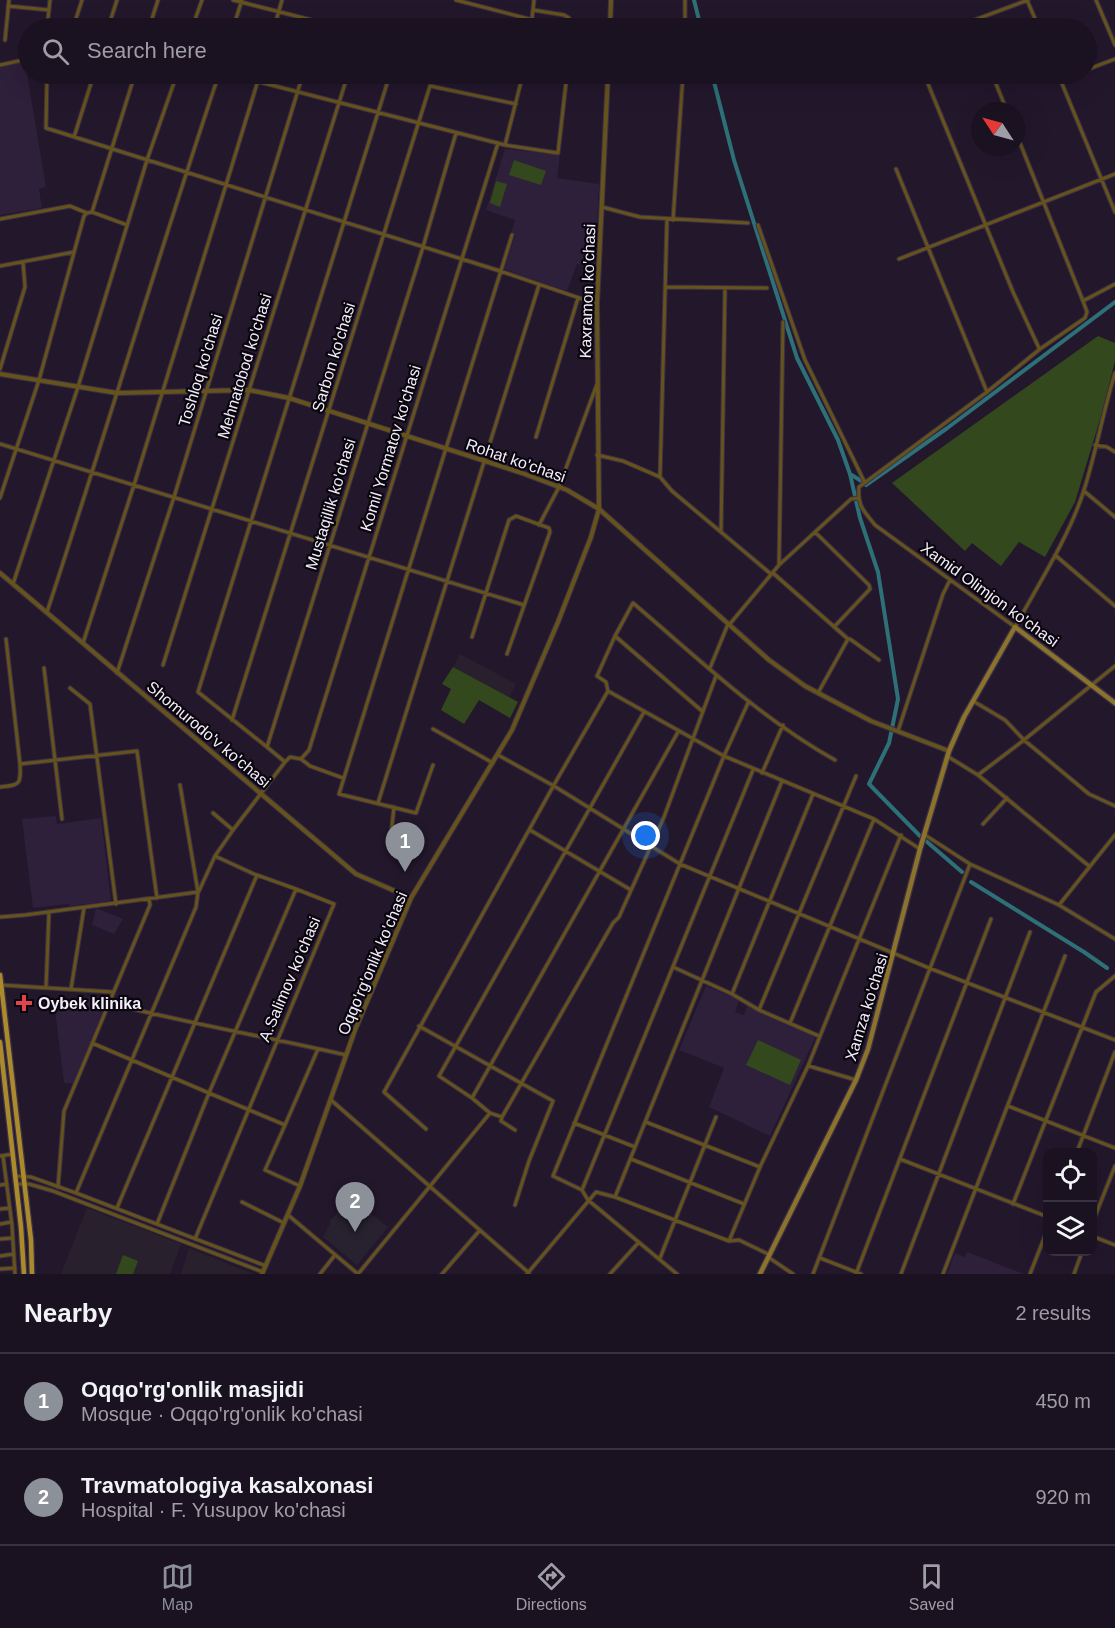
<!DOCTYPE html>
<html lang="en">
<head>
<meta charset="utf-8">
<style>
  :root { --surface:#1a1121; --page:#271f2e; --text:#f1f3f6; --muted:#9f9da5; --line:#38313f; --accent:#8c9099 }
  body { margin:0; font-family:Helvetica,sans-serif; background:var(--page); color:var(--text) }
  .controls { position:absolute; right:18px; bottom:18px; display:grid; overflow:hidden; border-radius:12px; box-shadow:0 6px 24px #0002 }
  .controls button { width:54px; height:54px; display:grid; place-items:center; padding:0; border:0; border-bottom:2px solid var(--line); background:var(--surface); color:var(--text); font:30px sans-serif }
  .compass { position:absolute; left:971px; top:102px; width:54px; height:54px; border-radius:50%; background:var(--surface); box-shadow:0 6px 24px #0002; rotate:306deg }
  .you { position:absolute; left:646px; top:836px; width:21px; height:21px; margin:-15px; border:4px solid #fff; border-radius:50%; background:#1a73e8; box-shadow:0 0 0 9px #1a73e833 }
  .badge { display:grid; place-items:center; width:39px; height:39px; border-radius:50%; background:var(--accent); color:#fff; font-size:20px; font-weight:700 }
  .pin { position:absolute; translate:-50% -50px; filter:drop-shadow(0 2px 3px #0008) }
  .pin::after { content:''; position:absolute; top:32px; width:21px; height:18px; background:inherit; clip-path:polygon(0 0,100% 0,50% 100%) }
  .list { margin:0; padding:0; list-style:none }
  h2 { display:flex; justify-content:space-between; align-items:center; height:78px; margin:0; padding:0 24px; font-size:26px }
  h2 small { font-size:20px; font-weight:400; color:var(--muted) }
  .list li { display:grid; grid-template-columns:39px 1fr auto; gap:18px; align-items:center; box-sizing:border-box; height:96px; padding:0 24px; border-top:2px solid var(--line) }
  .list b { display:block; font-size:22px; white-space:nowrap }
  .list p { margin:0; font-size:20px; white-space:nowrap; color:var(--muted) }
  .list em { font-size:20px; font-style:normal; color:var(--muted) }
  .icon { flex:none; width:33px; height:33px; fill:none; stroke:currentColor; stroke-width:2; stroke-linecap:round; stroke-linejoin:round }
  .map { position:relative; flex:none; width:1115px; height:1274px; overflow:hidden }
  .search { position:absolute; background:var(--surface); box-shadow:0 6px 24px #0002; left:18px; right:18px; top:18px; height:66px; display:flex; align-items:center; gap:15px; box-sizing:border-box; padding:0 21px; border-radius:33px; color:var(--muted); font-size:22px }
  .sheet { height:270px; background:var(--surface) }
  nav { display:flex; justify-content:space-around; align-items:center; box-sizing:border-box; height:84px; border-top:2px solid var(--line); background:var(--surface); font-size:16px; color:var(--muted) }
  nav a { display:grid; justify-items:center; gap:3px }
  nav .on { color:var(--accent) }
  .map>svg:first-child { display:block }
</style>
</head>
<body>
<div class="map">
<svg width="1115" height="1274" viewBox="0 0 1115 1274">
  <rect width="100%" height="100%" fill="#23172c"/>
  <path fill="#29202e" d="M460,654L516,684L509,698L453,667Z
    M87,1208L181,1244L170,1274H61Z
    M189,1248L253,1274H181Z"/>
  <path fill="#2e1f3a" d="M25,62L46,187L39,189L42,208L0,215V66Z
    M505,149L560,155L557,178L599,184L595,269L577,264L567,291L504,269L515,236L510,235L515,220L486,210Z
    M56,816L57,824L101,818L111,901L69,906V904L33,908L22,819Z
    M96,908L123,919L114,934L92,925Z
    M706,986L739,1000L735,1012L744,1015L747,1006L816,1036L770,1136L709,1107L724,1068L679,1050Z
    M105,995L107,1001L73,1083H64L54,1001Z
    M967,1252L1024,1274H947L955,1253L965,1257Z"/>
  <path fill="#272130" d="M351,1198L388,1227L357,1265L323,1237L330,1224L329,1222Z"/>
  <path fill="#33491d" d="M514,160L546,171L541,185L509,175Z
    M496,181L507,184L500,207L490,203Z
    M1098,336L1115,343V361L1101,416L1075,502L1045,557L1019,542L1001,566L972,543L965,551L892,483Z
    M453,667L518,702L510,718L479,700L464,724L441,710L451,689L442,684Z
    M758,1040L801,1060L790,1085L746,1065Z
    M123,1255L138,1261L133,1274H116Z"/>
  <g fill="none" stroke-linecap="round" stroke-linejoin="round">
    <path stroke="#2e7077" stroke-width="4" d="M694,0L701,28
      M712,74L734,160L797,358L838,440L850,474L860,518L878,572L898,699L889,743L869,784L920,836
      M850,474L863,482
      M866,485L946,429L1115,302
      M926,841L962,872
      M971,882L1084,952L1107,968"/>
    <g stroke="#3c3145" stroke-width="5">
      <path id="minor" d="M233,0L343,28
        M456,0L533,20
        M685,0V28
        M1027,0L1039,28
        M1096,0L1115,45
        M8,6L49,10
        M533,10L564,15L569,18L570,28
        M47,28L50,0
        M73,28L82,0
        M108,28L117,0
        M149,28L158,0
        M192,28L202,0
        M233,28L242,0
        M274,28L282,0
        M531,28L534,0
        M953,28L1028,0
        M5,40L9,0
        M0,65L23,60
        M1086,70L1115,59
        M47,74L46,128L500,271L597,304
        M228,74L505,145L558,153L567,74
        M924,74L1013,292L1039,348
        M992,74L1007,111
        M1058,74L1115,212
        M1061,80L1078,74
        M1016,133L1083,301
        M74,137L94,74
        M505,145L523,74
        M896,169L987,392
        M602,207L640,217L748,223
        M92,212L127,225
        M0,219L70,206L87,213
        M673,220L683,74
        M758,225L805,360L865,483
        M899,259L1115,174
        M0,266L74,252
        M1115,284L1083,301L1087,312L1085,318L1040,349L987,392L859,487C857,506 864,511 875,525L1015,627C1038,585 1070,535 1084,490C1096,452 1103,412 1115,373
        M665,287L767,288
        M0,369L25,287L23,262
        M536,437L578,298
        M0,444L524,605
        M1095,445L1107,447L1115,452
        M597,455L623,461L660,477L672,491L771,574
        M660,477L667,219
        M1084,491L1115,517
        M0,498L39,380L84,216L87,213L92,212L135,74
        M539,525L559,487L597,384
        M721,531L725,288
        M815,532L869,585L870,589L834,627
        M1055,555L1115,606
        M779,565L783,322
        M773,573L848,639
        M13,584L78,387L147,160L177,74
        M47,612C106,433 159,252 219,74
        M729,625L779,565L851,499L858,498
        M615,636L702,711
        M472,637L509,520L516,516L549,528L550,532L507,654
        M6,639L20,764
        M83,643L134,485L260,74
        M163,665L348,74
        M44,668L62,819
        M710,668L728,624
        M117,673L174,497L303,74
        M70,688L90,704L116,904
        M608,691L724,756L874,819L920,849
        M818,693L848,639H850L879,660
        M973,701L1005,720L1024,740L1089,794L1115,806
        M232,720L430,86L516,104
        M433,729L493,763
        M898,731L943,594L950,580
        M267,747L198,692L390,74
        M498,755L554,786L680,864L929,968L1115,1040
        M947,756L978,775L1089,866
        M301,759L309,750L498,143
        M285,762L290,757L301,759L310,766L343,778
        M433,765L416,813L339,794L512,235
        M762,773L783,725
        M978,775L1024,740L1115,666
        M0,787C20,785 21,785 20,764L137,751L157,898
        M378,803L539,285
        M213,813L233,830
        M983,824L1007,798
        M530,830L631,890
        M925,835L970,864L1059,905L1115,939
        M390,844L394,807
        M215,856L233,830L285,762L267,747L423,247L456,133
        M199,891L215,856L256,875
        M1059,905L1115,835
        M0,917L25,915L198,892
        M673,967L732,994L759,1010L819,1036
        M1,985L113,992
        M46,988L49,912
        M71,989L84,908
        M732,994L813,794
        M108,1003C187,1023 267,1037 346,1055
        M759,1010L856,776
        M790,1023L874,819
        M419,1026L553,1101L529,1161L515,1205
        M92,1043L209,1093L296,889L334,904L195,1239
        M809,1066L856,1080
        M472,1098L678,732
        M331,1100L529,1273
        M1008,1106L1115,1148
        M502,1117L490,1113L472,1098L439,1076L644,712
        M502,1117L613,923L619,917L664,817L716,676
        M502,1117L501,1121L515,1130
        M646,1122L760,1167
        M574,1123L635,1147
        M285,1125L318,1049
        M426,1129L384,1092L555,783L608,691L606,682L597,676L615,636L633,603C699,659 760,718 835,760
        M1077,1152L1115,1052
        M0,1156L13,1154
        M3,1156L12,1225L15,1274
        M631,1159L744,1204
        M900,1159L1048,1217
        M15,1176L31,1177L76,1193L266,1266
        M16,1184H29L53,1191L263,1272
        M0,1185L7,1184
        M58,1187L64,1111L150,905L149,899
        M582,1190L553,1176L724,756L748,703
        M76,1193L196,907L198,892L180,785
        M615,1197L782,781
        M242,1202L284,1223
        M1013,1204L1096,992L1115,976
        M117,1208L257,875L296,889
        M0,1209L10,1208
        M288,1215L358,1274L490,1113
        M0,1224L11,1222
        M157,1224L209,1093L285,1125L265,1170L300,1186
        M1092,1224L1115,1166
        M1092,1236L1115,1245
        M0,1239L13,1238
        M729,1241L760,1167L808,1066L901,835
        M0,1256L14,1254
        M768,1257L793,1274
        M660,1258L716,1117
        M820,1258L861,1274
        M0,1269L15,1268
        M320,1274L335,1255
        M442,1274L480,1230
        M527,1274L596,1192L615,1197L729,1241L739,1240L768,1254
        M610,1274L639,1242
        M677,1274L588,1200L582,1190L753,770
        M813,1274L970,864
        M856,1274L991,919
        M901,1274L1030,932
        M943,1274L1065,956
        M1030,1274L1048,1228
        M1074,1274L1082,1252"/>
    </g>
    <g stroke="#3c3145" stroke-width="6">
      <path id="tertiary" d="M610,28L611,0
        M0,374L117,393L249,390L289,398L522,473L567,490L599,509L769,660L805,686L871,721L949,751
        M0,573L356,874L411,898
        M262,1274L300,1186L355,1030L411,898L512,730L558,622L591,537L599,509L597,304L608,74"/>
    </g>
    <g stroke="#3c3145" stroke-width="7">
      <path id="secondary" d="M760,1274L856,1080L868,1049L920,849L949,751L964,717L1015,627L1115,703"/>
    </g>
    <g stroke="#3c3145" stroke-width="7">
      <path id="primary" d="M0,975L31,1240L32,1274
        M0,1042L21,1227L24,1274"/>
    </g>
    <use href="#minor" stroke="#66531b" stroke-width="3"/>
    <use href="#tertiary" stroke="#66531b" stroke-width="4"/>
    <use href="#secondary" stroke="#8b732c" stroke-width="4.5"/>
    <use href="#primary" stroke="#aa8a2a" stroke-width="4.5"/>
  </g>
  <path fill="#e0444e" stroke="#0a060e" stroke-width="2" d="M21 994h6v6h6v6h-6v6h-6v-6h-6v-6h6z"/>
  <g text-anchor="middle" stroke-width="4.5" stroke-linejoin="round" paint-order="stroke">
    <g font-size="16" fill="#f5edfc" stroke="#0a060e">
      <text transform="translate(587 291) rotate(-88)" y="6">Kaxramon ko'chasi</text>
      <text transform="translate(333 357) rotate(-73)" y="6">Sarbon ko'chasi</text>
      <text transform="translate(244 366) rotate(-73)" y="6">Mehnatobod ko'chasi</text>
      <text transform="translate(200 370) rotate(-73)" y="6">Toshloq ko'chasi</text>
      <text transform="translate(390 448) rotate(-73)" y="6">Komil Yormatov ko'chasi</text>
      <text transform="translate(516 460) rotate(19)" y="6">Rohat ko'chasi</text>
      <text transform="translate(330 504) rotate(-73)" y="6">Mustaqillik ko'chasi</text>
      <text transform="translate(990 594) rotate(36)" y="6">Xamid Olimjon ko'chasi</text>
      <text transform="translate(209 734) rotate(40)" y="6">Shomurodo'v ko'chasi</text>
      <text transform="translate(372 963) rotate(-67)" y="6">Oqqo'rg'onlik ko'chasi</text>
      <text transform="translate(289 979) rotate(-67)" y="6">A.Salimov ko'chasi</text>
      <text transform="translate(866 1007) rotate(-73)" y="6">Xamza ko'chasi</text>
    </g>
    <g font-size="16" font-weight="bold" fill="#f5edfc" stroke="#0a060e" text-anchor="start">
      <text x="38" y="1009">Oybek klinika</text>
    </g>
  </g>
</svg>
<div class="controls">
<button><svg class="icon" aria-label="locate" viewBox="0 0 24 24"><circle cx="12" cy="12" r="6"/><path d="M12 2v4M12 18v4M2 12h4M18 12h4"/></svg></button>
<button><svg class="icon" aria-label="layers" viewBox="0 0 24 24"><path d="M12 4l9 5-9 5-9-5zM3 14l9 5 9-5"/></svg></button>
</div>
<svg class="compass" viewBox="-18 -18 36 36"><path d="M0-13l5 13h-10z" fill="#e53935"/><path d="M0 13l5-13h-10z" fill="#9f9da5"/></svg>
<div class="you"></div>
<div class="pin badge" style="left:405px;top:872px">1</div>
<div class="pin badge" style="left:355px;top:1232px">2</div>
<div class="search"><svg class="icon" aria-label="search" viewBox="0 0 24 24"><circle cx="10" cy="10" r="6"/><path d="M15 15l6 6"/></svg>Search here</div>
</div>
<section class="sheet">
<h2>Nearby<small>2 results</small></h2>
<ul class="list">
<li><span class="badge">1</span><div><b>Oqqo'rg'onlik masjidi</b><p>Mosque · Oqqo'rg'onlik ko'chasi</p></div><em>450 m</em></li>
<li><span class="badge">2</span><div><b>Travmatologiya kasalxonasi</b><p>Hospital · F. Yusupov ko'chasi</p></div><em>920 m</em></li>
</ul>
</section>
<nav>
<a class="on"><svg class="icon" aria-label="map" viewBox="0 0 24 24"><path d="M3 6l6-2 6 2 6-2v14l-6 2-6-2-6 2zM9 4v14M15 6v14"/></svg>Map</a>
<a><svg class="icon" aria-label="directions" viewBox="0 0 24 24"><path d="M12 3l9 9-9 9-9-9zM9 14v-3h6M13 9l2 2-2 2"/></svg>Directions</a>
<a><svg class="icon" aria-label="saved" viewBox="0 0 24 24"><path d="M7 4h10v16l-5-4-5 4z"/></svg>Saved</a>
</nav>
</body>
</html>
